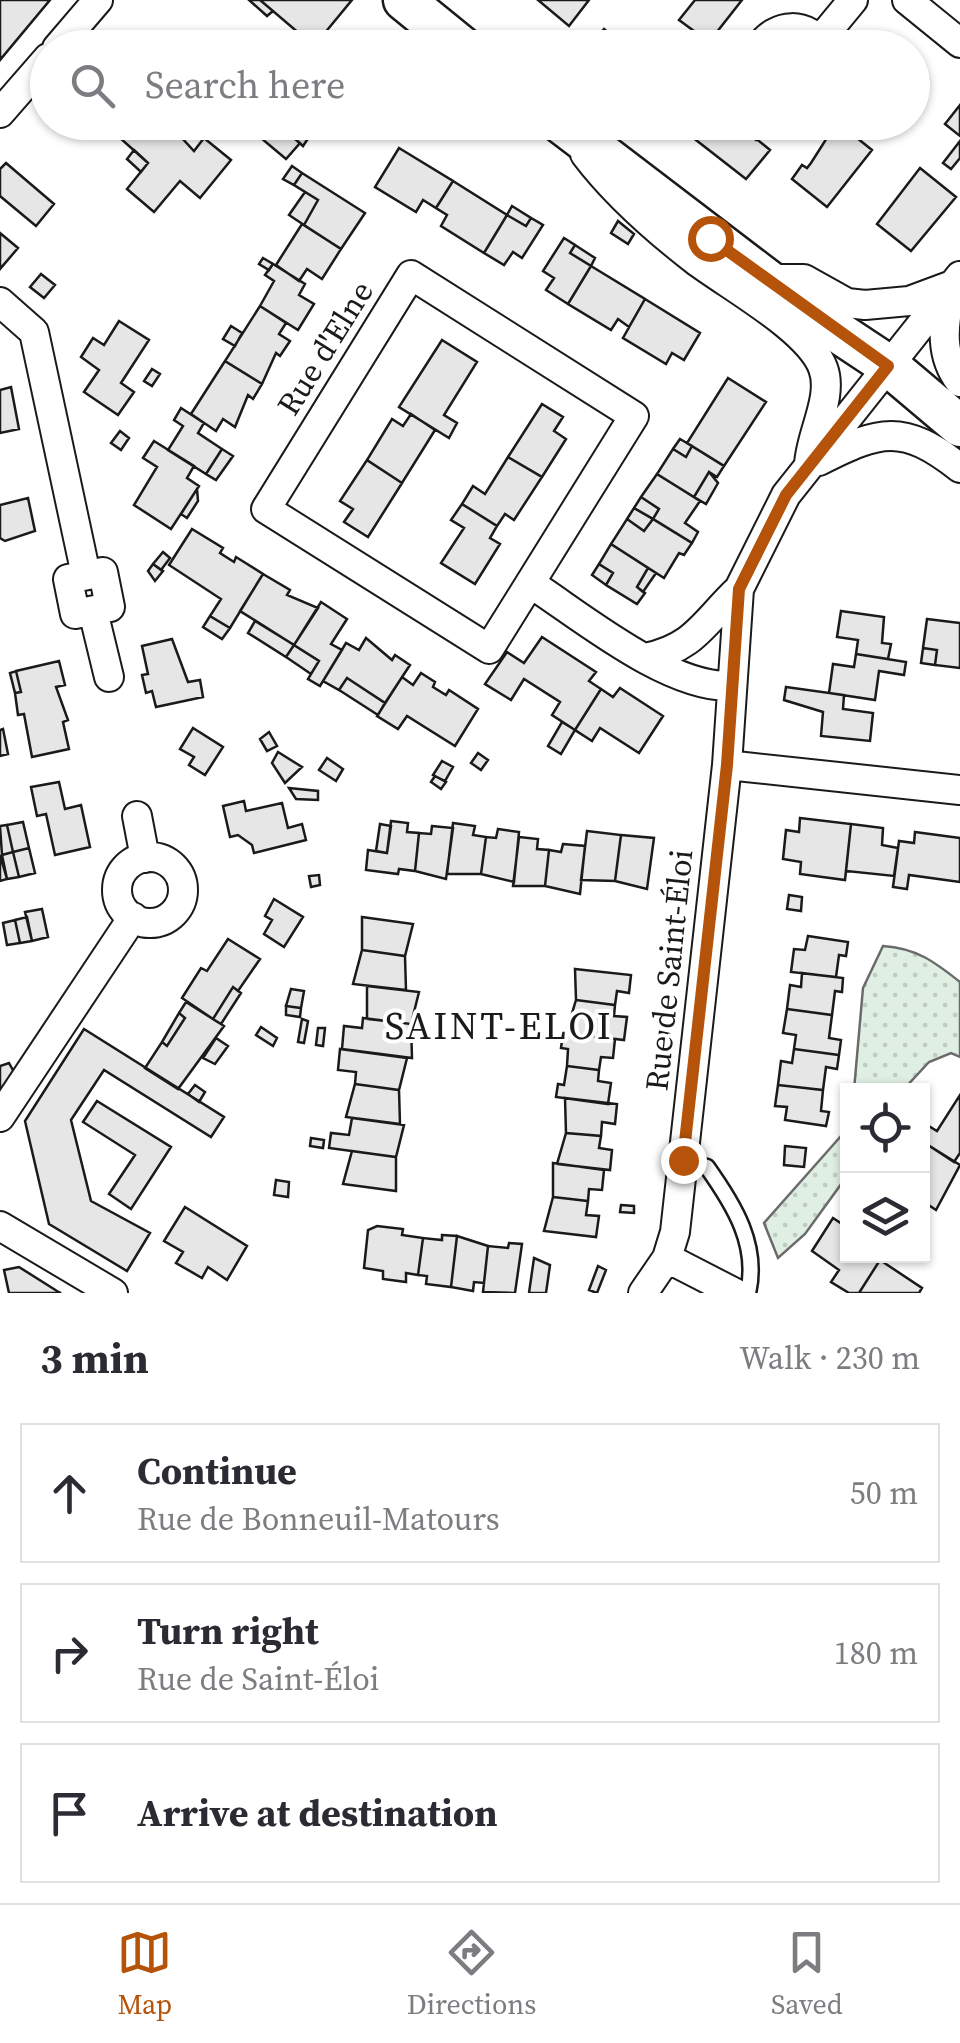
<!DOCTYPE html>
<html lang="en">
<head>
<meta charset="utf-8">
<style>
  :root { --surface:#fff; --page:#f7f7f7; --text:#2b2b33; --muted:#7c7c81; --line:#e1e1e2; --accent:#b45309 }
  body { margin:0; font-family:"Source Serif 4",serif; background:var(--page); color:var(--text) }
  .controls { position:absolute; right:30px; bottom:30px; display:grid; overflow:hidden; border-radius:0px; box-shadow:0 2px 8px #0004 }
  .controls button { width:90px; height:90px; display:grid; place-items:center; padding:0; border:0; border-bottom:2px solid var(--line); background:var(--surface); color:var(--text); font:50px sans-serif }
  .stop { position:absolute; width:30px; height:30px; margin:-22px; border:8px solid #b45309; border-radius:50%; background:#fff }
  .stop.end { background:#b45309; border-color:#fff; box-shadow:0 2px 10px #0008 }
  .list { margin:0; padding:0; list-style:none }
  h2 { display:flex; justify-content:space-between; align-items:center; height:130px; margin:0; padding:0 40px; font-size:42px }
  h2 small { font-size:32px; font-weight:400; color:var(--muted) }
  .list li { display:grid; grid-template-columns:65px 1fr auto; gap:30px; align-items:center; box-sizing:border-box; height:140px; margin:0 20px 20px; padding:0 20px; border:2px solid var(--line); border-radius:0px }
  .list b { display:block; font-size:38px; white-space:nowrap }
  .list p { margin:0; font-size:32px; white-space:nowrap; color:var(--muted) }
  .list em { font-size:32px; font-style:normal; color:var(--muted) }
  .icon { flex:none; width:55px; height:55px; fill:none; stroke:currentColor; stroke-width:2; stroke-linecap:round; stroke-linejoin:round }
  .map { position:relative; flex:none; width:960px; height:1293px; overflow:hidden }
  .search { position:absolute; background:var(--surface); box-shadow:0 2px 8px #0004; left:30px; right:30px; top:30px; height:110px; display:flex; align-items:center; gap:25px; box-sizing:border-box; padding:0 35px; border-radius:55px; color:var(--muted); font-size:38px }
  .sheet { height:610px; background:var(--surface) }
  nav { display:flex; justify-content:space-around; align-items:center; box-sizing:border-box; height:140px; border-top:2px solid var(--line); background:var(--surface); font-size:28px; color:var(--muted) }
  nav a { display:grid; justify-items:center; gap:5px }
  nav .on { color:var(--accent) }
  .map>svg:first-child { display:block }
</style>
</head>
<body>
<div class="map">
<svg width="960" height="1293" viewBox="0 0 960 1293">
  <defs>
    <pattern id="grass-dots" width="8" height="8" patternUnits="userSpaceOnUse" patternTransform="scale(2.5)"><rect width="8" height="8" fill="#e0efe3"/><path d="M2 2h.1M6 6h.1" fill="none" stroke="#c0ccc2" stroke-width="1.8" stroke-linecap="round"/></pattern>
  </defs>
  <rect width="100%" height="100%" fill="#fff"/>
  <path fill="url(#grass-dots)" stroke="#6a6a6a" stroke-width="2.5" d="M883,946C916,948 935,962 960,982V1057L951,1053L929,1062L903,1090H854L863,988Z
    M847,1113V1176L805,1234L778,1258L764,1223L841,1136Z"/>
  <path fill="#e6e6e6" stroke="#1a1a1a" stroke-width="2.5" d="M0,0H50L0,60Z
    M249,0H260L273,11L267,16Z
    M260,0H352L314,46Z
    M538,0H589L569,26Z
    M695,0H742L709,42L679,20Z
    M604,29L626,48H589Z
    M912,66L928,79L912,98Z
    M960,105V136L945,124Z
    M134,122H167L194,151L204,138L231,160L200,198L180,181L154,212L127,189L148,163L120,138Z
    M263,122H276L300,143L286,159L255,133Z
    M291,122H319L303,146L286,131Z
    M696,122H736L770,150L746,179L687,133Z
    M743,122L760,135L756,140L736,123Z
    M837,122L872,150L827,207L792,179L802,165L807,168L811,163Z
    M863,122H890L880,136Z
    M960,141V158L951,169L943,163Z
    M399,148L453,181L436,208L423,200L416,212L375,187Z
    M134,150L148,163L141,172L127,159Z
    M6,163L54,204L36,226L0,196V169Z
    M292,166L302,173L294,185L283,179Z
    M920,168L956,197L911,251L877,224Z
    M302,173L365,213L341,249L304,225L318,200L294,185Z
    M453,181L507,215L484,253L441,226L447,215L436,208Z
    M305,192L318,200L304,225L289,215Z
    M512,206L531,218L526,226L507,215Z
    M507,215L526,226L531,218L543,225L522,258L513,252L504,265L484,253Z
    M618,221L634,234L628,244L611,233Z
    M302,224L341,249L322,279L307,269L299,281L276,265Z
    M0,233L18,248L0,269Z
    M564,238L575,245L570,253L591,266L568,304L546,290L554,278L543,271Z
    M575,245L595,258L591,266L570,253Z
    M263,258L273,264L269,270L259,264Z
    M273,264L305,284L299,295L314,304L298,330L260,306L274,281L265,275Z
    M591,266L645,299L629,327L618,319L611,330L568,304Z
    M41,274L55,285L44,298L30,287Z
    M645,299L700,333L684,360L672,353L666,364L623,338Z
    M260,306L286,323L279,334L290,341L280,356L276,353L262,384L225,361Z
    M119,321L149,340L121,383L134,392L118,415L84,392L99,370L81,357L93,338L104,345Z
    M231,326L242,333L235,346L223,339Z
    M442,340L477,362L444,415L457,423L449,438L399,407Z
    M225,361L262,384L253,399L248,395L235,427L223,419L216,431L191,414Z
    M152,369L160,374L152,386L144,381Z
    M728,378L766,402L724,466L687,443Z
    M11,387L19,429L0,433V390Z
    M542,404L563,417L554,431L566,439L542,477L508,457Z
    M181,408L204,423L198,433L222,449L206,474L168,450L183,426L174,420Z
    M411,414L435,430L402,483L367,460L392,419L403,426Z
    M120,431L129,438L121,450L111,443Z
    M680,439L692,446L686,457L673,449Z
    M154,441L194,466L187,478L199,486L171,529L134,505L157,467L143,458Z
    M692,446L724,466L717,477L709,472L694,497L657,474L673,449L686,457Z
    M222,449L233,456L216,480L206,474Z
    M508,457L542,477L514,520L505,514L497,526L462,504L473,486L485,494Z
    M367,460L402,483L368,537L344,522L353,509L340,501Z
    M709,472L718,483L706,504L694,497Z
    M657,474L700,501L685,523L698,532L692,543L653,519L659,509L641,497Z
    M197,489L198,501L187,518L181,514Z
    M641,497L659,509L653,519L634,508Z
    M28,498L35,531L5,541L0,538V505Z
    M462,504L497,526L490,538L500,544L475,584L441,563L464,528L451,520Z
    M634,508L653,519L644,531L627,519Z
    M627,519L644,531L653,519L692,543L684,555L679,553L664,578L611,544Z
    M192,529L223,548L220,553L234,562L236,557L263,574L230,628L210,616L221,599L169,565Z
    M611,544L648,568L637,587L645,593L637,604L606,585L613,573L599,564Z
    M163,552L170,558L161,570L153,564Z
    M153,564L163,571L155,581L148,571Z
    M599,564L613,573L606,585L592,575Z
    M648,568L656,573L643,592L637,587Z
    M263,574L290,590L287,595L318,608L294,645L240,611Z
    M321,602L347,619L331,644L342,650L320,686L308,679L319,661L294,645Z
    M841,611L884,617L882,643L891,644L888,659L856,654L858,640L837,637Z
    M210,616L230,628L222,639L203,627Z
    M927,619L960,623V668L935,665L937,650L923,648Z
    M255,621L294,645L286,657L248,633Z
    M542,637L596,672L589,681L601,689L575,730L552,715L560,702L524,679L511,700L485,684L507,652L524,663Z
    M366,638L392,660L395,655L410,665L385,703L347,678L339,690L323,681L346,643L359,650Z
    M172,639L188,682L200,680L203,697L156,707L152,691L146,693L142,675L148,674L142,646Z
    M294,645L319,661L311,674L286,657Z
    M923,648L937,650L935,665L921,663Z
    M856,654L906,662L904,675L879,671L875,700L829,693L833,664L854,667Z
    M59,661L65,685L56,687L68,720L63,722L69,749L32,757L24,714L18,715L15,693L21,692L16,671Z
    M16,671L21,692L15,693L10,673Z
    M421,673L435,682L433,687L446,695L449,690L478,709L455,746L407,716L398,729L377,716L402,677L413,685Z
    M347,678L385,703L378,715L339,690Z
    M786,687L844,695L843,709L873,713L870,741L821,736L823,712L784,700Z
    M620,688L663,716L639,753L600,728L592,741L575,730L601,689L613,697Z
    M562,722L575,730L561,754L548,746Z
    M193,728L223,747L205,775L189,765L194,757L180,749Z
    M3,729L8,754L0,756V730Z
    M269,732L277,746L267,751L260,739Z
    M278,752L302,767L285,783L272,763Z
    M478,753L488,760L481,770L471,763Z
    M327,758L343,769L336,781L319,770Z
    M442,761L453,767L445,781L433,775Z
    M435,776L446,782L441,789L431,782Z
    M59,782L65,809L81,805L90,847L55,855L46,814L37,816L31,787Z
    M289,788L318,791V800L296,799Z
    M244,801L246,811L282,803L288,828L302,824L306,840L254,853L252,845L238,835L230,837L223,806Z
    M800,818L851,824L845,880L800,874L801,862L783,859L786,830L799,832Z
    M391,821L408,823L407,832L419,833L415,871L399,869L398,874L366,870L368,850L387,853Z
    M23,822L29,848L13,852L7,825Z
    M453,823L475,826L473,835L486,837L481,874H447Z
    M380,824L391,826L387,853L376,851Z
    M851,824L883,828L882,845L898,848L894,876L846,871Z
    M7,825L13,852L2,855L0,826Z
    M432,826L453,828L446,879L415,871L419,833L431,834Z
    M498,829L519,832L514,882L481,874L486,837L496,838Z
    M587,831L621,835L615,881L581,880Z
    M915,832L960,838V882L909,875L907,889L893,887L899,841L914,843Z
    M621,835L654,838L647,889L615,881Z
    M519,837L538,839L537,849L549,850L545,886H513Z
    M563,844L585,846L580,894L545,886L549,850L561,852Z
    M29,848L35,873L19,877L13,852Z
    M13,852L19,877L7,879L2,855Z
    M0,855L7,879L0,881Z
    M319,875L320,885L311,887L309,876Z
    M789,895L802,897L801,911L787,909Z
    M274,899L303,917L284,947L264,934L272,920L265,916Z
    M42,909L48,937L32,941L25,912Z
    M27,917L32,941L20,943L15,920Z
    M362,917L413,924L405,956L362,950Z
    M15,920L20,943L7,945L3,923Z
    M808,936L848,942L846,956L839,955L836,977L791,972L794,949L805,950Z
    M228,939L260,959L238,991L233,987L213,1019L182,998L201,968L207,971Z
    M362,950L405,956L406,990L353,984Z
    M575,969L631,975L629,993L617,991L615,1005L576,1000Z
    M802,973L843,978L842,992L835,991L832,1015L787,1009L790,985L801,987Z
    M367,986L419,992L411,1024L367,1019Z
    M233,987L241,993L221,1024L213,1019Z
    M291,989L304,991L301,1008L286,1006Z
    M576,1000L615,1005L614,1016L627,1017L624,1040L566,1033Z
    M186,1002L224,1026L178,1089L145,1068L162,1042L167,1046L185,1018L179,1013Z
    M286,1006L301,1008L300,1017L286,1015Z
    M787,1009L832,1015L829,1038L841,1040L839,1055L794,1049L796,1035L783,1033Z
    M179,1013L185,1018L167,1046L162,1042Z
    M363,1018L411,1024L412,1058L342,1049L344,1026L362,1028Z
    M302,1019L308,1021L304,1043L298,1042Z
    M261,1027L277,1038L273,1046L256,1035Z
    M318,1028H325L323,1046L316,1045Z
    M84,1029L224,1117L211,1137L104,1070L71,1120L91,1201L150,1233L127,1271L49,1224L25,1121Z
    M660,1032L669,1034L667,1049L658,1048Z
    M563,1033L615,1039L613,1058L601,1057L599,1070L567,1066L568,1049L561,1048Z
    M216,1038L228,1046L215,1064L203,1058Z
    M340,1049L407,1058L399,1090L355,1084L356,1072L338,1070Z
    M794,1049L839,1055L837,1069L826,1067L823,1090L778,1085L781,1061L792,1063Z
    M657,1051L666,1053L665,1068L654,1066Z
    M9,1063L14,1072L0,1095V1066Z
    M567,1066L599,1070L598,1081L611,1083L608,1104L556,1097L558,1084L564,1085Z
    M355,1084L399,1090L400,1124L346,1117Z
    M195,1085L205,1092L199,1102L188,1094Z
    M778,1085L823,1090L821,1111L829,1112L826,1126L785,1120L787,1107L775,1106Z
    M960,1095V1153L954,1162L922,1141V1122L937,1131Z
    M565,1098L617,1104L615,1124L602,1122L601,1136L566,1133Z
    M97,1101L171,1147L131,1209L109,1194L135,1155L83,1122Z
    M352,1118L404,1125L396,1157L329,1148L331,1133L349,1135Z
    M566,1133L601,1136L599,1148L612,1150L610,1170L557,1164Z
    M311,1138L324,1140L323,1148L310,1146Z
    M928,1145L960,1165L936,1210L927,1204L922,1210V1153Z
    M785,1146L806,1148L804,1167L784,1165Z
    M352,1151L396,1157V1191L343,1184Z
    M553,1163L604,1170L602,1190L589,1189L588,1201L553,1197Z
    M276,1180L289,1182L288,1197L274,1195Z
    M553,1197L588,1201L586,1215L599,1216L596,1237L544,1231Z
    M621,1205L634,1206V1213L620,1212Z
    M185,1207L247,1246L227,1280L208,1267L202,1278L176,1263L183,1252L164,1241Z
    M833,1218L848,1228V1256L880,1260L859,1293H849L831,1282L839,1270L812,1251Z
    M377,1226L403,1229L402,1235L423,1238L418,1275L406,1273V1282L383,1279V1271L364,1268L368,1230Z
    M442,1235L457,1236L451,1287L426,1284L427,1276L418,1275L423,1238L442,1240Z
    M457,1236L488,1246L484,1283L474,1282L473,1291L451,1287Z
    M509,1243L522,1244L515,1293L483,1292L488,1246L508,1248Z
    M534,1258L550,1265L546,1293H529Z
    M880,1260L922,1288L919,1293H859Z
    M598,1266L606,1270L597,1293L589,1290Z
    M19,1267L57,1291L61,1293H9L4,1270Z"/>
  <g fill="none" stroke-linecap="round" stroke-linejoin="round">
    <g stroke="#1a1a1a" stroke-width="19">
      <path id="service" d="M683,1160L707,1167C734,1205 759,1245 748,1293"/>
    </g>
    <g stroke="#1a1a1a" stroke-width="32">
      <path id="minor" d="M907,0L960,43
        M820,40L853,0
        M57,48L98,0
        M759,48C776,22 807,21 825,48
        M0,113L48,58
        M585,154C616,195 655,229 695,260C729,286 809,329 823,368C834,397 810,435 809,465
        M411,275L634,416L489,649L266,509Z
        M765,279H804L847,303L865,305L909,301L952,285
        M950,296C943,326 940,356 960,382
        M0,302L34,332L86,575
        M819,461C880,430 903,423 960,468
        M103,572L110,607L75,614L68,579Z
        M530,583C582,617 668,688 731,686
        M93,611L109,677
        M645,658C695,648 704,622 739,589
        M727,765L960,790
        M137,816L145,858
        M117 890a33 33 0 1 1 66 0a33 33 0 1 1-66 0Z
        M0,1117L133,917
        M0,1226L113,1293
        M667,1258L735,1293
        M643,1293L667,1258L675,1232L727,765L739,589L786,495L960,276"/>
    </g>
    <g stroke="#1a1a1a" stroke-width="45">
      <path id="secondary" d="M404,0L463,48
        M560,122L821,321L889,366L960,426"/>
    </g>
    <use href="#service" stroke="#fff" stroke-width="14"/>
    <use href="#minor" stroke="#fff" stroke-width="28"/>
    <use href="#secondary" stroke="#fff" stroke-width="40"/>
  </g>
  <g fill="none" stroke-linecap="round" stroke-linejoin="round">
    <path stroke="#b45309" stroke-width="12" d="M683,1160L727,765L739,589L786,495L888,366L710,238"/>
  </g>
  <g text-anchor="middle" stroke-width="8" stroke-linejoin="round" paint-order="stroke">
    <g font-size="32" fill="#1a1a1a" stroke="#fff">
      <text transform="translate(325 348) rotate(-58)" y="11">Rue d'Elne</text>
      <text transform="translate(669 970) rotate(-84)" y="11">Rue de Saint-Éloi</text>
    </g>
    <g font-size="38" letter-spacing="2.5" fill="#1a1a1a" stroke="#fff">
      <text x="499" y="1039">SAINT-ELOI</text>
    </g>
  </g>
</svg>
<div class="controls">
<button><svg class="icon" aria-label="locate" viewBox="0 0 24 24"><circle cx="12" cy="12" r="6"/><path d="M12 2v4M12 18v4M2 12h4M18 12h4"/></svg></button>
<button><svg class="icon" aria-label="layers" viewBox="0 0 24 24"><path d="M12 4l9 5-9 5-9-5zM3 14l9 5 9-5"/></svg></button>
</div>
<div class="stop" style="left:710px;top:238px"></div>
<div class="stop end" style="left:683px;top:1160px"></div>
<div class="search"><svg class="icon" aria-label="search" viewBox="0 0 24 24"><circle cx="10" cy="10" r="6"/><path d="M15 15l6 6"/></svg>Search here</div>
</div>
<section class="sheet">
<h2>3 min<small>Walk · 230 m</small></h2>
<ul class="list">
<li><svg class="icon" aria-label="ahead" viewBox="0 0 24 24"><path d="M12 20V5M6 11l6-6 6 6"/></svg><div><b>Continue</b><p>Rue de Bonneuil-Matours</p></div><em>50 m</em></li>
<li><svg class="icon" aria-label="right" viewBox="0 0 24 24"><path d="M7 20v-9h11M14 6l5 5-5 5"/></svg><div><b>Turn right</b><p>Rue de Saint-Éloi</p></div><em>180 m</em></li>
<li><svg class="icon" aria-label="arrive" viewBox="0 0 24 24"><path d="M6 21V4h12l-3 4 3 4H6"/></svg><div><b>Arrive at destination</b></div></li>
</ul>
</section>
<nav>
<a class="on"><svg class="icon" aria-label="map" viewBox="0 0 24 24"><path d="M3 6l6-2 6 2 6-2v14l-6 2-6-2-6 2zM9 4v14M15 6v14"/></svg>Map</a>
<a><svg class="icon" aria-label="directions" viewBox="0 0 24 24"><path d="M12 3l9 9-9 9-9-9zM9 14v-3h6M13 9l2 2-2 2"/></svg>Directions</a>
<a><svg class="icon" aria-label="saved" viewBox="0 0 24 24"><path d="M7 4h10v16l-5-4-5 4z"/></svg>Saved</a>
</nav>
</body>
</html>
